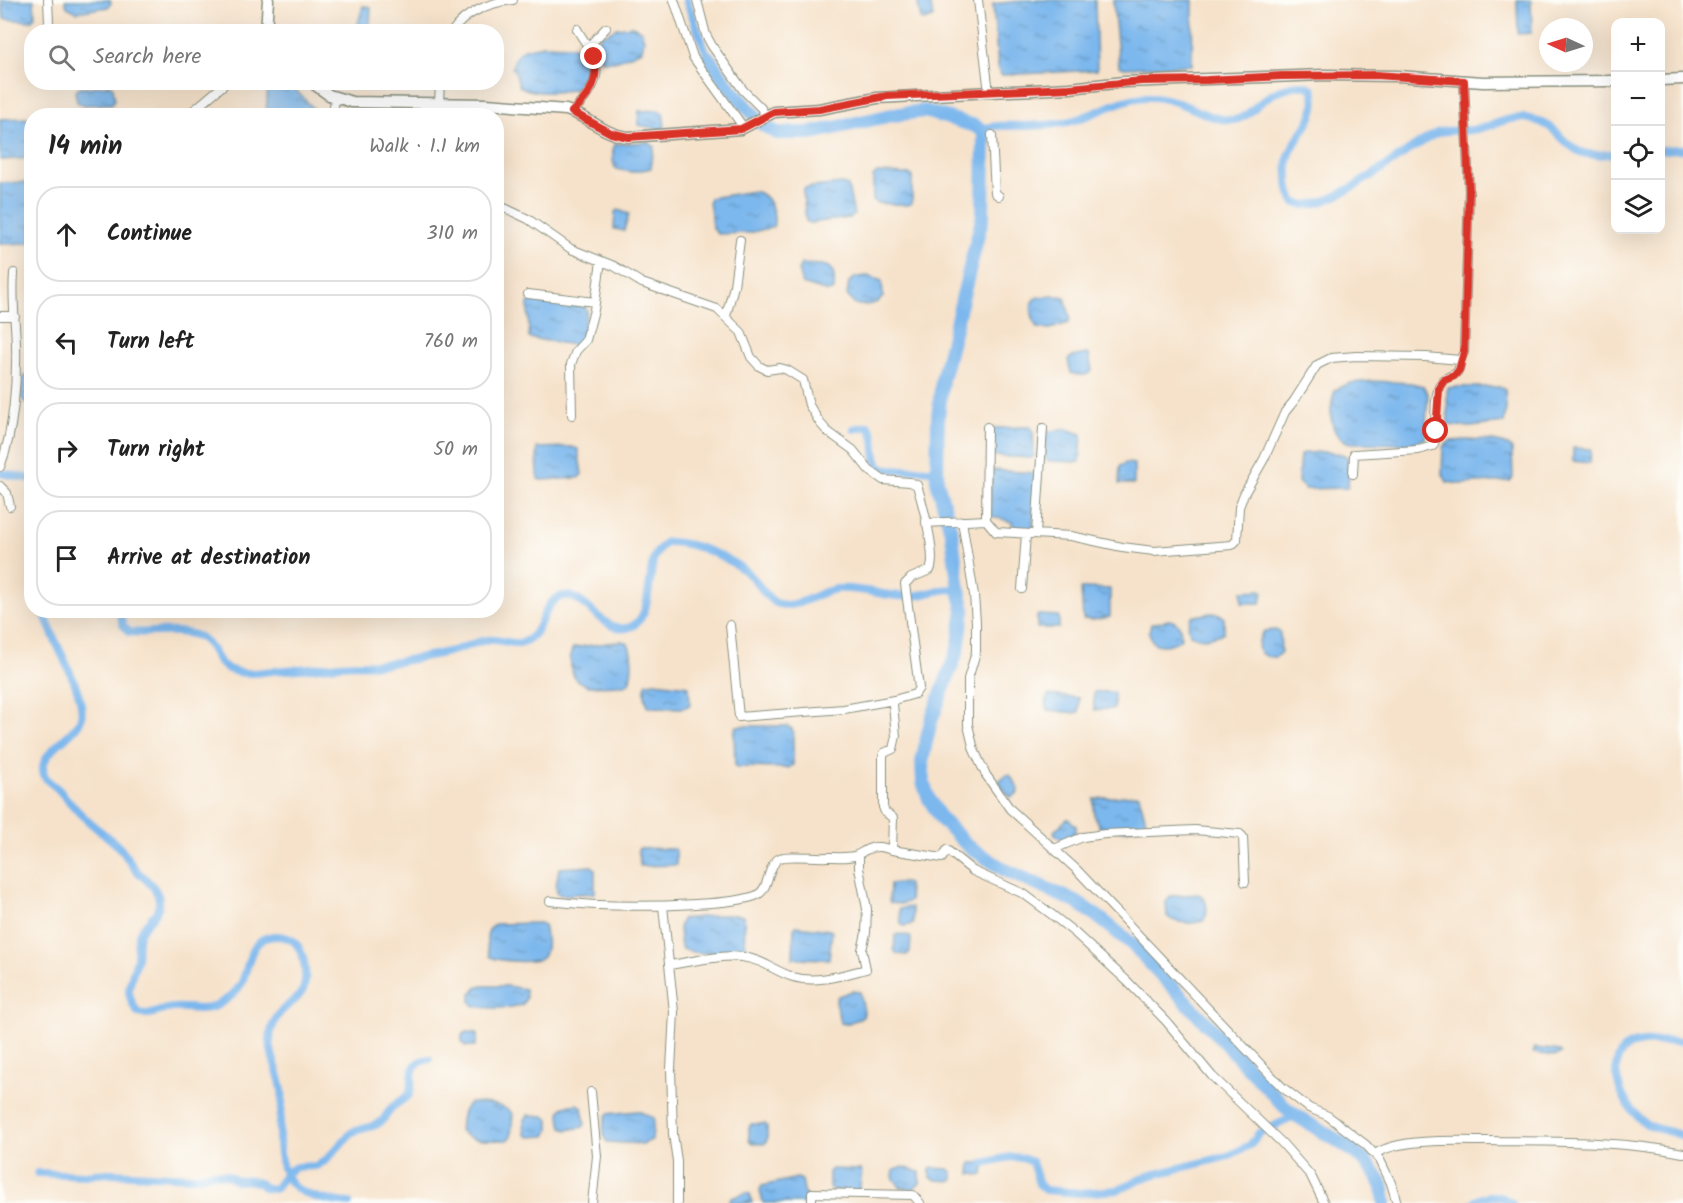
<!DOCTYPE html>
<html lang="en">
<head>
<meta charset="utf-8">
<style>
  :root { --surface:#fff; --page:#f2f2f2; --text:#222; --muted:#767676; --line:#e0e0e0 }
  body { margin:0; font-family:Kalam,sans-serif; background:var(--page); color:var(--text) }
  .controls { position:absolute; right:18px; top:18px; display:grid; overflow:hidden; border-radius:12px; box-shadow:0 6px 24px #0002 }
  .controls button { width:54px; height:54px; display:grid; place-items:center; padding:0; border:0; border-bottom:2px solid var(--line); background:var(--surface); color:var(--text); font:30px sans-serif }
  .compass { position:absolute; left:1539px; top:18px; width:54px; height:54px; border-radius:50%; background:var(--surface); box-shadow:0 6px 24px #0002; rotate:274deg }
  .stop { position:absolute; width:18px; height:18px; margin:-14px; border:4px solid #d93025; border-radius:50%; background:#fff }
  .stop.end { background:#d93025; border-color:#fff; box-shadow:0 2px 6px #0008 }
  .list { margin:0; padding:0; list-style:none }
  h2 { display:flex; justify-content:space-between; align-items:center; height:78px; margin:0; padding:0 24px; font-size:26px }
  h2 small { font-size:20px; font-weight:400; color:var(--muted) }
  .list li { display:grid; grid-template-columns:39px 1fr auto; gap:18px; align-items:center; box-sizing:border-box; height:96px; margin:0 12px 12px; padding:0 12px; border:2px solid var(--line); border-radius:24px }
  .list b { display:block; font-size:22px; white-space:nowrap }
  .list em { font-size:20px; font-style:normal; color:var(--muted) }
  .icon { flex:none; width:33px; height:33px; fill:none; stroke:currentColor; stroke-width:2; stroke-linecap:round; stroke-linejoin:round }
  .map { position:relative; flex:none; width:1683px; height:1203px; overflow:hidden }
  .search { position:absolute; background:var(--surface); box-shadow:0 6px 24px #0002; left:24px; top:24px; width:480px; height:66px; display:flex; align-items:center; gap:15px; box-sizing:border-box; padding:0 21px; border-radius:24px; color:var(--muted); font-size:22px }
  .panel { position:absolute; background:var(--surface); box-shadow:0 6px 24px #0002; left:24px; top:108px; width:480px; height:510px; border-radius:24px }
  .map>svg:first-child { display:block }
</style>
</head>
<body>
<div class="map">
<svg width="1683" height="1203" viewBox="0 0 1683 1203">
  <defs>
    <pattern id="water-ripples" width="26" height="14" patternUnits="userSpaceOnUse" patternTransform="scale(1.5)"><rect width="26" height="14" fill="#7bb7ed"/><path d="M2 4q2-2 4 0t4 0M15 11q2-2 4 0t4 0" fill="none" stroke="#6496c1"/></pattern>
  </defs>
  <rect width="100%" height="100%" fill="#fdfcf7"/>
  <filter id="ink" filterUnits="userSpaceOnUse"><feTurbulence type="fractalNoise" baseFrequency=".0167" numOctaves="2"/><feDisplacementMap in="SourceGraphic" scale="12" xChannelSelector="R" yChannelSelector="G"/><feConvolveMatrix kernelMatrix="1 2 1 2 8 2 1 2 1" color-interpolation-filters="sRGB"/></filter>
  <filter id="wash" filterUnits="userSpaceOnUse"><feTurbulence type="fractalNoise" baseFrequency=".008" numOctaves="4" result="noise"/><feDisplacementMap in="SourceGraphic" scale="24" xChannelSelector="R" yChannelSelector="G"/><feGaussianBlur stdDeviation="1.35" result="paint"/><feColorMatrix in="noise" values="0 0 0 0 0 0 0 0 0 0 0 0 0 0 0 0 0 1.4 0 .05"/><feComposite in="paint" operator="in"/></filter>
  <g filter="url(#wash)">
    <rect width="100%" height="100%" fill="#f6e2ca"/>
    <path fill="url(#water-ripples)" stroke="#4d7a90" stroke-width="1.5" d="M1,0H34L35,17L31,21L4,19Z
      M65,0H110L111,3L108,7L77,12L67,7Z
      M917,0H930L933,18L924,21L921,19Z
      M1028,0H1095L1097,70L1001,75L998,68L993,4Z
      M1113,0H1193L1192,65L1124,68L1119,66Z
      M1517,0H1531L1532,33L1518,34Z
      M363,6L371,7L370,26L364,30L357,27Z
      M632,26L641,30L644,39L642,50C629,55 614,65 601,60L597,43L600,36L617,28Z
      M543,45L572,46L580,51C586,61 588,76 582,87C563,92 537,96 519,86L515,72L512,68C517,47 524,49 543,45Z
      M268,83L290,84L313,108V115H266Z
      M111,85L113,88L115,99L112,104L84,105L77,102L75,92L78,88Z
      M658,110L663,113L665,127L659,129L638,125L639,111Z
      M31,118V158L0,160V119Z
      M647,142L654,146L651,168L631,172L616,169C612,163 612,150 615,144Z
      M877,173L909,174L912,176V203L908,205L877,203L873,200V177Z
      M31,182V243L0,244V183Z
      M842,184L848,186L854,215L850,218L810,223L806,221L803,191L805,188Z
      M754,191C769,194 777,213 773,227L749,233L717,234L713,228L709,202L710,198Z
      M618,210L629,214L624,231L614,229L615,212Z
      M801,264C825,266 837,260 834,290L828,292L802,284L798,270Z
      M868,276L882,281L883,297C876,306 866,305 855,305L847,295L849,282L856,277Z
      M1060,296L1065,297L1070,317L1069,323L1050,329L1037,328C1034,323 1033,319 1032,313C1028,292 1044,297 1060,296Z
      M531,300L585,307L587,310L581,343L574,345L529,338L528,304Z
      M1086,354L1089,355L1092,371C1087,377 1077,376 1071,373L1068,360L1071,357Z
      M27,375H31V404L25,403L21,397L23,378Z
      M1373,381L1411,383L1423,386L1428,394L1425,439L1409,444L1351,443C1327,437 1329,409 1335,390L1350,383Z
      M1454,387H1500L1505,390L1506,408L1504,423L1470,427L1448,425L1447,391L1448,388Z
      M1029,427L1033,430L1034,456L1031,458L995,456L992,453L991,432L993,428Z
      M1066,429L1082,434L1080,462L1048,461L1045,458V432Z
      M1469,440C1483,441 1502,439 1512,449L1513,478L1510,481L1461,484L1447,482L1442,472L1443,447L1450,441Z
      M572,447L578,449L582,474L579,478L541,480L538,479L537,448Z
      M1573,448L1591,449L1590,463L1573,461Z
      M1323,452C1355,454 1350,456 1348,486L1347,488L1305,489L1298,482L1300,455L1304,453Z
      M1126,463L1134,464V484H1119L1120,466Z
      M993,470L1035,473L1033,530H1014L1012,522L991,516L990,472Z
      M1084,588L1110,589V617L1092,620L1083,619L1081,589Z
      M1261,590L1263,592L1261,603H1242V591Z
      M1211,613L1220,614L1224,618V632C1215,638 1199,640 1190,634L1188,626L1191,617Z
      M1039,615L1059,616V628H1037V616Z
      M1169,620C1180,622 1181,627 1181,638C1174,645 1162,647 1153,643L1149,632L1151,624Z
      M1275,630L1280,632L1281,652L1276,657C1257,658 1254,646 1264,631Z
      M621,641L628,643C633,654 633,671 629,683L624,685L588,686L576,680C571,671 568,656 573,648Z
      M655,682L689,686L690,705L683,708L649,707C645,701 643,689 647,683Z
      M1094,692H1113L1114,693V709L1094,710Z
      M1048,695L1079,698V712L1075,713L1048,710L1046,705Z
      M737,726H787L791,728L793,731V765L788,768L737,767L735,765L734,732Z
      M1006,775H1010L1019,789L1018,793L1012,797H1009L999,782L1000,780Z
      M1135,795H1139L1146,821L1145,825L1126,830L1100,829L1094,815V799Z
      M1067,819H1069L1076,826V831L1073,834L1061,839L1054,833L1055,830Z
      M640,848L673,849L676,850V865L640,866L638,849Z
      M592,866L595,869V893L561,895L557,893L556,887L559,868Z
      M904,883L908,884L910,901L901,904L890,903L889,901L890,884Z
      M1198,894C1208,897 1209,913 1203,921C1193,924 1174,924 1167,916L1166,901L1170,896Z
      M908,907L912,908L913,924L904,926L901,924L899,909Z
      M721,915H740L744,917L745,948L741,951C726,953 693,956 681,948L679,928L682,919Z
      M539,923L544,925C546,933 549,951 542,958C535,964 499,961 490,957C486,946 484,930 495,924Z
      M796,926L830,930L832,932L829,959L793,958L794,929Z
      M898,934L909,936L911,938L910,952L907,955L897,954L894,950L895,936Z
      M479,986H506L525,989L526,998L522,1005C506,1009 490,1009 474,1006L471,1001V993Z
      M852,991L860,992L864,1012L863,1017L846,1024L840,1023L836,1001L838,996Z
      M467,1032L477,1033V1040L475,1046H465L462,1042V1035Z
      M1535,1048L1560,1051L1561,1053L1556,1056L1533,1053Z
      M470,1103C484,1103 503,1103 513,1114L511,1136L507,1140C492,1140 471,1143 460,1131C461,1120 461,1109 470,1103Z
      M578,1104L582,1107L585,1124L583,1127L567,1130L562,1127C558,1110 558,1106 578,1104Z
      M638,1111L654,1118L652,1140L642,1144L607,1142C602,1134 603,1122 607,1114Z
      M528,1115L545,1116L549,1120V1130L546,1136L529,1137L525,1134L524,1121Z
      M751,1124H765L767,1126V1140L764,1144L752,1143L749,1140V1128Z
      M971,1163H981L984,1168L983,1175L970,1174Z
      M903,1167L920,1172V1183L912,1189L900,1187L893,1177L894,1170Z
      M933,1168L949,1169L953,1173V1181L936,1180L930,1177V1169Z
      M832,1169L860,1170L862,1172L859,1192L832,1190L829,1187V1172Z
      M797,1178L802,1180L806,1200L804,1203H763L760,1190L762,1186Z
      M746,1193L750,1194L752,1203H729L731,1198Z"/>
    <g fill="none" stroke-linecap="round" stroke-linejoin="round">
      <path stroke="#7bb7ed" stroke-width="8" d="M686,0L708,57
        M981,129C997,124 1010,126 1026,126C1038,126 1051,125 1063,123C1092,118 1121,96 1150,97C1180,97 1207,121 1233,120C1245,119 1251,110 1260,103C1271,93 1301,77 1313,90C1322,119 1292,137 1288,160C1287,166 1288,173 1288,179C1288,188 1289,194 1294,202C1324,220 1410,145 1439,132C1450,130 1460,131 1471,130C1492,128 1508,114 1530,119C1555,124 1557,137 1575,149C1586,157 1603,155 1616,153
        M1660,150L1683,149
        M854,429L868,426C879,438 871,455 880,467C898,473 918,467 937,471
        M0,473L32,479
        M44,610C50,640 87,692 81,718C77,736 33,753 45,777C47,781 55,786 58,789C67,799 76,810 86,819C96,829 108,836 118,846C125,853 130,864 137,871C145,879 158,888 159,900C161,915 143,922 139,935C136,943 139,953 136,962C130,985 123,991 138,1013C156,1017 158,1009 173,1008C188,1006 203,1013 217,1005C226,1001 236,993 241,984C250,966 248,938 274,936C280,936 287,937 292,940C299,945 303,955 304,963C312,1008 282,995 272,1028C265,1048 279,1069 282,1090C284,1105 279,1120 279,1135C278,1189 301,1198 349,1203
        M119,610L123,625L129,632C149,634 180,628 197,636C220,646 209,670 244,673C258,674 272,670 285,670C304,669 322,667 340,665C356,663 373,666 390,663C409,660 429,656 448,652C461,649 474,642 487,640C498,638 508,644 519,643C545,639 539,601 563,596C585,591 607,642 634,625C650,615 649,578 653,561C655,553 660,548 666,542C693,541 734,559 753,578C760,586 769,602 779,604C800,609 816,592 836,589C862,586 888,599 914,596C930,594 942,587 959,590
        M1683,1041C1669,1042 1640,1039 1628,1046C1601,1065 1626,1112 1648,1125C1658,1130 1672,1131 1683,1136
        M984,1163C1002,1159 1015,1153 1032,1162L1039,1184L1045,1190L1080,1193L1117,1190L1148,1176L1228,1156L1250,1145L1259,1133L1296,1116
        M38,1173L84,1175L109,1173L192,1177L214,1173L226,1175L237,1181L248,1180L259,1183L265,1188L275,1189L286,1173L296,1167L316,1166L325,1161L352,1132L376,1125L383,1120L391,1108L409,1095C416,1076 405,1064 429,1059
        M1472,1203C1485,1194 1499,1194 1512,1203"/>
      <path stroke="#7bb7ed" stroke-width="14" d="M708,57L727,84L763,125L777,133H812L892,115L925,111L975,126L984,132L983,215L942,380L938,417L937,481L952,535L959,590L964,610L958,649L931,721L926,742L922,762L923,782L929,799L941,819L968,846L1005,870L1076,902L1097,916L1132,944L1285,1107C1316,1133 1364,1146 1382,1185C1384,1190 1384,1197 1385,1203"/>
    </g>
  </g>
  <g filter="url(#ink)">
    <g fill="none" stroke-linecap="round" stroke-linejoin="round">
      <g stroke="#8a907f" stroke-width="10">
        <path id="street" d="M48,0L49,23
          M674,0L693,57L744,128
          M697,0L706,35L712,46L743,90L761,108L766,116
          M978,0L989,93
          M452,32C465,12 491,2 513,0
          M588,47L606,28
          M439,103L440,82
          M572,112C586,98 603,80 594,58C590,47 582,39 577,29
          M187,116L227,82
          M333,116L335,97
          M992,135L995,193L999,196
          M496,204L528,219L571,249L614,266L642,283L717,309L741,332L751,357L759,366L767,370L780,368L787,370L803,380L809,405L820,423L827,431L853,450L869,470L883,480L910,482L917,485C922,502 937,556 930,570L911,578L905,584L919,688L915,694L894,700L893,704L896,736L893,749L884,753L883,757V807L885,812L893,818L892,850L942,858L947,850L973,871L1024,894L1051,914L1075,933L1127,981L1166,1021L1212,1076L1282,1143L1311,1176L1324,1203
          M528,294L595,302
          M0,316H15
          M726,316L734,286L740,240
          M572,415L571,364L576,351L586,340L594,310L601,261
          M0,467C14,432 17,381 16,343C15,319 12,297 14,273
          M1353,474L1354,454L1418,450L1433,446L1435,441C1436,426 1433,395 1441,383C1448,372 1460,380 1460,360
          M0,486L7,493L10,506
          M986,520L987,427
          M962,521L974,595L976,622V652L968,679V725L974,750L986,775L1010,809L1077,870L1282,1087L1309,1108L1328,1116L1366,1145L1380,1160L1391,1183L1397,1203
          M926,523L986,520L996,532L1071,536L1122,547L1154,551L1232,545L1237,540L1239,507L1244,494L1264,459L1285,412L1294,401L1317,365L1331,358L1356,356L1426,357L1460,360L1464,352L1469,191L1464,81
          M1036,534L1043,428
          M1022,589L1026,534
          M730,625L739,717L844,709L894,700
          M1054,849L1083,837L1105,834L1195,830L1240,834L1243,837L1245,882
          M550,901C599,907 646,907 696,904C714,903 737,902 755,896C770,891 766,868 778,859C784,854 815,858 827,857C835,857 845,858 854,856C858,855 862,852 866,850C875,845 883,847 892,850
          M663,906L674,1012L671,1069L673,1134L677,1161V1203
          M669,965C689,962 723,954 742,957C764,960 774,971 793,977C816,984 843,975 866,969L862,950L866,933L867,909L859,868V854
          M591,1092L597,1156L592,1203
          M1375,1154C1400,1138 1457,1141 1487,1141C1554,1142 1617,1140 1683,1153
          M812,1203V1193L913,1195L920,1203"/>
      </g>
      <g stroke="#8a907f" stroke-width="13">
        <path id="secondary" d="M266,32L268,0
          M1660,80L1683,79
          M311,82L329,95L352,102L486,104L566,110C588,116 604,135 628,137L741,129L774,112L819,109L877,98L1070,88L1124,82L1324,75L1397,76L1483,82L1616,81"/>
      </g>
      <use href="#street" stroke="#fff" stroke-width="8"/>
      <use href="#secondary" stroke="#fff" stroke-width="10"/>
    </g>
  </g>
  <g fill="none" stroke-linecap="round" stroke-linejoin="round" filter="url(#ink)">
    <path stroke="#d93025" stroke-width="8" d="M594,57C600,81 589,96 572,112L611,133L628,137L741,129L774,112L819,109L887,96L1070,88L1142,81L1207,80L1282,76L1376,75L1464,81L1469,191L1464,352L1459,370L1454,376L1444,380L1439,388L1436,431"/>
  </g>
</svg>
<div class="controls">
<button>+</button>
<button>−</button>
<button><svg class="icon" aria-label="locate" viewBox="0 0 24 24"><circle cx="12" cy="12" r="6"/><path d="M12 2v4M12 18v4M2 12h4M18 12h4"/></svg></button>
<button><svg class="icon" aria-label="layers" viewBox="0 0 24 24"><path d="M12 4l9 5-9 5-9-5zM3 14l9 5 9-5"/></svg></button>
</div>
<svg class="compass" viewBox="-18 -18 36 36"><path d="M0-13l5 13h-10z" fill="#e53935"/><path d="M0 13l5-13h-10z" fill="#767676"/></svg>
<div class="stop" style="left:1436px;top:431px"></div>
<div class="stop end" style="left:594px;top:57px"></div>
<div class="search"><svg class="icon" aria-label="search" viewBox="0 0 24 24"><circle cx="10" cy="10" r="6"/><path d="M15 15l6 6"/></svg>Search here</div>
<section class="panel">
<h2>14 min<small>Walk · 1.1 km</small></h2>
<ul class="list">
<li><svg class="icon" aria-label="ahead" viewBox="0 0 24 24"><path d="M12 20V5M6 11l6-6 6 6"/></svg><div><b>Continue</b></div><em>310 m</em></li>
<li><svg class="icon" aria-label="left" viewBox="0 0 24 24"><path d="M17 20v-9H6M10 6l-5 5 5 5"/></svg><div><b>Turn left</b></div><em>760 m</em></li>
<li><svg class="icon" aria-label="right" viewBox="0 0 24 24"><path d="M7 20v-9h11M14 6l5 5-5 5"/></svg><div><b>Turn right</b></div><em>50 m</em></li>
<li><svg class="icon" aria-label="arrive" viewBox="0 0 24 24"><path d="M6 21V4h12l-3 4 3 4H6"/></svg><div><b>Arrive at destination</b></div></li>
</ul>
</section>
</div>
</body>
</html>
